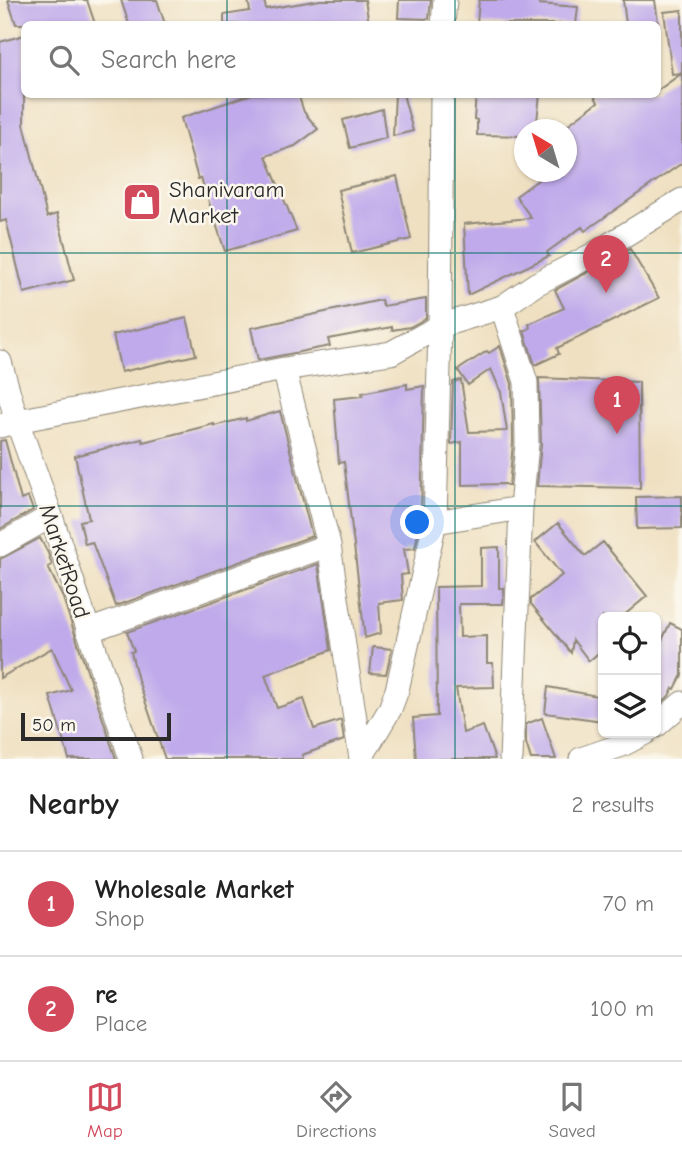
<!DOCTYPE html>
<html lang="en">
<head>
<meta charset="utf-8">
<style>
  :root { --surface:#fff; --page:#f6f6f6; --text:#222; --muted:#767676; --line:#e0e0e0; --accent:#d1495b }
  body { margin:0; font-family:"Comic Neue",sans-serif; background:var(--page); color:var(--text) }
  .controls { position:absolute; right:21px; bottom:21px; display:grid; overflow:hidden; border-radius:10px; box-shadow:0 2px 5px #0004 }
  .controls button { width:63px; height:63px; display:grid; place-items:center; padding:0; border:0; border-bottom:2px solid var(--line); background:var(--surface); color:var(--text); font:35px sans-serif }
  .compass { position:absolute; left:514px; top:119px; width:63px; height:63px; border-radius:50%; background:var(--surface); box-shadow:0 2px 5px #0004; rotate:322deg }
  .scale { position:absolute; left:21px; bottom:18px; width:150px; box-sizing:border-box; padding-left:7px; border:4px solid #2b2b2b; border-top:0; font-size:19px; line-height:24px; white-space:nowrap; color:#2b2b2b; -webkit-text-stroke:5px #fbf7ec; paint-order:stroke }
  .you { position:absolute; left:418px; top:523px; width:24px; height:24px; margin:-18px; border:5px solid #fff; border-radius:50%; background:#1a73e8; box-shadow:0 0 0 10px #1a73e833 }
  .badge { display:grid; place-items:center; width:46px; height:46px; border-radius:50%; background:var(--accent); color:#fff; font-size:23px; font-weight:700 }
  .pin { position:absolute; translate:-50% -58px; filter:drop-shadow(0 2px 4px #0008) }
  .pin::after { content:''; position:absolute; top:37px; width:24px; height:21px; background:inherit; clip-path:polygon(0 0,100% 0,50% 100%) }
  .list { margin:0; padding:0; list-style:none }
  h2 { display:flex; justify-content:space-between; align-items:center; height:91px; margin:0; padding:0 28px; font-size:30px }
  h2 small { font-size:23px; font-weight:400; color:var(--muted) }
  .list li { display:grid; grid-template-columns:46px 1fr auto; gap:21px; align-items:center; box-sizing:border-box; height:105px; padding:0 28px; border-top:2px solid var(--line) }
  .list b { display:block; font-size:26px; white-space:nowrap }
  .list p { margin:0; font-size:23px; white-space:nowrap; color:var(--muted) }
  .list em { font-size:23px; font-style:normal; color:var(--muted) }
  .icon { flex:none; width:38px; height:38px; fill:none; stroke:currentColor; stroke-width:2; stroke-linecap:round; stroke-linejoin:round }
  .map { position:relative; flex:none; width:682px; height:759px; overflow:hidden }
  .search { position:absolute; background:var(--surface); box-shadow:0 2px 5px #0004; left:21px; right:21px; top:21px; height:77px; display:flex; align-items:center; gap:18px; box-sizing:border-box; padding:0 24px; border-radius:10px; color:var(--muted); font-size:26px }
  .sheet { height:301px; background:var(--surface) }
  nav { display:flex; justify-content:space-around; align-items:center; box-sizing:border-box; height:98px; border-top:2px solid var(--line); background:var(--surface); font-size:19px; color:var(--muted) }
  nav a { display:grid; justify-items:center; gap:4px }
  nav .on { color:var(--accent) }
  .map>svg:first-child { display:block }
</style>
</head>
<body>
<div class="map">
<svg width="682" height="759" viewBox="0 0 682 759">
  <rect width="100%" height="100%" fill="#fbf7ec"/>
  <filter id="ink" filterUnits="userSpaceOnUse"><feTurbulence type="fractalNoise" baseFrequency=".0143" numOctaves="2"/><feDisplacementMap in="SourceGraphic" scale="14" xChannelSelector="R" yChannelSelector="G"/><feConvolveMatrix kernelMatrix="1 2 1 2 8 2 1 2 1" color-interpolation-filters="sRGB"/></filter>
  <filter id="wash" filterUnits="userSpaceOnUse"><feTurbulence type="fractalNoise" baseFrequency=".00686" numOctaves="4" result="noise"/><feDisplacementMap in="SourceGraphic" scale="28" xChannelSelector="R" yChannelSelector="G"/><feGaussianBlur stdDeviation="1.57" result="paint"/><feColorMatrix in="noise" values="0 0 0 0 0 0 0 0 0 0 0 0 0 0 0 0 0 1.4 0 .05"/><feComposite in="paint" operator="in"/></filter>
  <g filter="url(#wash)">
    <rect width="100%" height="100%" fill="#efe0c1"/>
    <g id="blocks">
      <path fill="#c0aaeb" d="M8,0H87L95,24H16Z
        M121,0H157L165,24H129Z
        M248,0H264L266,9L320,0H365L369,24H224V15L250,11Z
        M399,0H431L429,19L398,18Z
        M479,0H539V4L578,7L576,24H477Z
        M623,0H655L658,22L626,24Z
        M682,10V163L585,231L582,227L547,252L549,256L468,295L464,224L531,218L516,196L549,172H566V126L598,102L593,94H657V91L682,73L672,74L664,12Z
        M24,35V124L47,217L57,214L74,280L24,293L6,220L0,222V42Z
        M252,94H298L304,112L318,129L295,146L266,156L297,231L225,251L201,178L198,179L181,118Z
        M395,94H403L413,131L393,136Z
        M476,94H540L536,130H524V136L477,135V120L474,119Z
        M382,109L386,138L350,148L343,120Z
        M397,176L411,239L352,253L338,190Z
        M630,249L659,298L557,348L559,354L535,365L524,331L530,328L529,324L564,308L555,290Z
        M426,299V318L410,327L392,330V327L328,339L330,346L258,360L251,328L381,300L383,306Z
        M187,318L196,355L121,372L113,335Z
        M500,346L512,384L513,443L509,486L505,484L462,485V442L451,444L453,382L461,380L469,432L507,431L501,392L491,369L468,385L458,370L487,351L489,353Z
        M539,378L639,382L640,488L537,486L541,444Z
        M407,384V389L424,386L421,516L418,517L419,529L415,548L404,549L408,574L401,575L403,600L379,603L381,633L365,638L344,462L339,463L334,399L363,396L362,393Z
        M280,411L312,536L116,606L92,542L85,544L80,521L89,519L75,456L142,439L143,442L214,424V426L246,418V421Z
        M5,440L21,500L28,497L33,510L0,529V441Z
        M682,496V528L637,529L636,497Z
        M558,523L585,556L603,542L647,596L622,617H603V649L589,661L573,640L571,653L531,604V599L562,575L535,542Z
        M40,538L48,553L52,565L48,567L63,598L116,759H69L50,696L71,690L52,648L0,678V559Z
        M499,547V588H504L503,604H459L460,637L487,636V663H493L494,687L456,688L463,733L483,726L495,759H416L413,718L437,716L436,587L481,586V548Z
        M318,564L331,650L265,675L277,708L304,699L314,729L341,720L344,740L302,755L303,759H165L138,680L131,652L134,651L127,632Z
        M670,623L682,629V675L675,689L673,688L669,696L656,708V653Z
        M373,647L392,649L386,674L370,673Z
        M548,687L603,697V721L545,713Z
        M542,718L556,759H531L526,743V724Z"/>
    </g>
  </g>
  <g filter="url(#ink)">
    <use href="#blocks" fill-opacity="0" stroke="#8d8676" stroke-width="2"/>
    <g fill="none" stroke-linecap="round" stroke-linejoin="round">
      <g stroke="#8d8676" stroke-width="25">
        <path id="minor" d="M443,24L445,0
          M0,362L17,421L51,516L131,759
          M284,369L329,545L361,759
          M0,426L17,421L284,369L391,353L440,326L502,307L536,284L594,254L682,200
          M435,522L521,508L527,444L526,382L502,307
          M0,545L51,516
          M88,631L329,545
          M656,726L682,703
          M361,758L390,709L397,690L435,522L440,326L442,94
          M511,759L521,508
          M581,759L622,745L645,733"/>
      </g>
      <use href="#minor" stroke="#fff" stroke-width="23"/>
    </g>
  </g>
  <path fill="none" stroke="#0f766e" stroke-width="2" stroke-opacity="0.55" d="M227,0V24M455,0V24M227,94V759M455,94V759M0,253H682M0,506H682"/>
  <defs>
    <g id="shop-square" transform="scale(2.0125)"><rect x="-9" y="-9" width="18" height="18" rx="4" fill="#d1495b" stroke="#fbf7ec"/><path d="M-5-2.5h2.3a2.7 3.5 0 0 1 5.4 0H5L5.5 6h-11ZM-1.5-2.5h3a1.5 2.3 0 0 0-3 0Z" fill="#fff"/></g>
  </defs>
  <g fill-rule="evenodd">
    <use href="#shop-square" x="142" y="202"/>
  </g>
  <g text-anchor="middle" stroke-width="5" stroke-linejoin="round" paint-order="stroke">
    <g font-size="23" fill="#2b2b2b" stroke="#fbf7ec" text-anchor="start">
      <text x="169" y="197">Shanivaram<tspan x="169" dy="26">Market</tspan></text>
    </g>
    <g font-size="23" fill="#2b2b2b" stroke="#fbf7ec">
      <text transform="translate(65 561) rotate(72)" y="8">MarketRoad</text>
    </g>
  </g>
</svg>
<div class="controls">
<button><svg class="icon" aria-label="locate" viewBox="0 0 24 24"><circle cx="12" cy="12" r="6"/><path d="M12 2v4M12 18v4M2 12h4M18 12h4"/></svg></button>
<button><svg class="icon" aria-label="layers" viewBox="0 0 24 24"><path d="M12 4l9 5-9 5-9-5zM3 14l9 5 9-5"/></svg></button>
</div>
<svg class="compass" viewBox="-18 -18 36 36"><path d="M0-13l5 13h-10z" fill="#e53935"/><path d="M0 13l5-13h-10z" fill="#767676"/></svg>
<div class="scale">50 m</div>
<div class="you"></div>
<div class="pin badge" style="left:617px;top:434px">1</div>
<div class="pin badge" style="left:606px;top:293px">2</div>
<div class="search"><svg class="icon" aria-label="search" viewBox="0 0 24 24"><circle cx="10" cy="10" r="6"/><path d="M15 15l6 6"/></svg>Search here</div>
</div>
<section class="sheet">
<h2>Nearby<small>2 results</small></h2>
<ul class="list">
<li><span class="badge">1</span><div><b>Wholesale Market</b><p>Shop</p></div><em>70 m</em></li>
<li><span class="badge">2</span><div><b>re</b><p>Place</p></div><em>100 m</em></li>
</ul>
</section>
<nav>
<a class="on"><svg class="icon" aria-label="map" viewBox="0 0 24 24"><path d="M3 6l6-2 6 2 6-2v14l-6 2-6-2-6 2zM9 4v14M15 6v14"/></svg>Map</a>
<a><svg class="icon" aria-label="directions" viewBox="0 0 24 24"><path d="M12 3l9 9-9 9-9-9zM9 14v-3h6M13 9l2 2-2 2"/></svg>Directions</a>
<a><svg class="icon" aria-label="saved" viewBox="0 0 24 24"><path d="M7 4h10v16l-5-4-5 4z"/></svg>Saved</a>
</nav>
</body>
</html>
